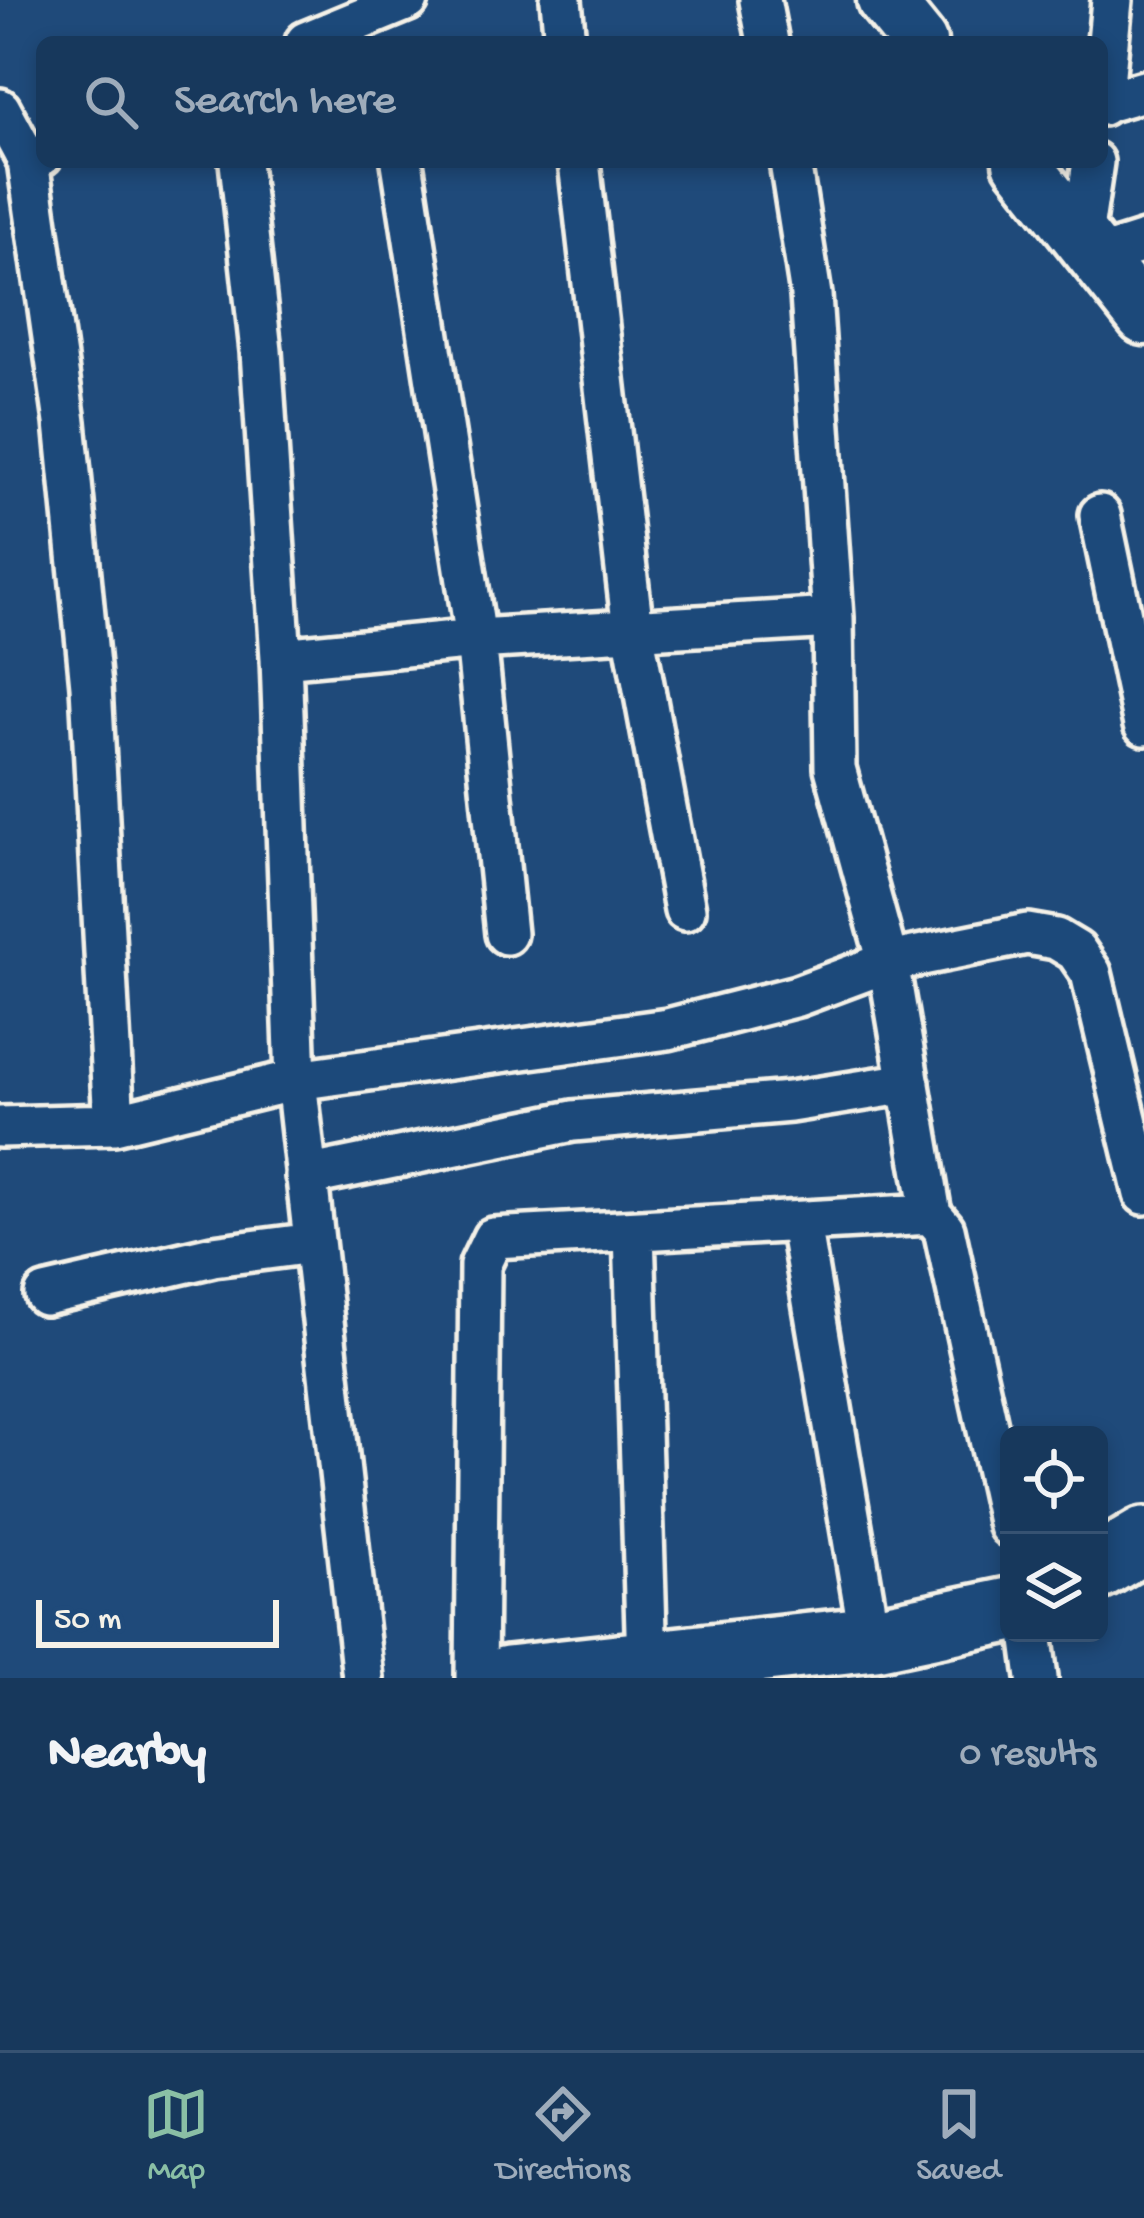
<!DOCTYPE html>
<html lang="en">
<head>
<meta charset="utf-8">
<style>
  :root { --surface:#17385c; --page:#203f62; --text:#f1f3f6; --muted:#9eacbb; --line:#365272; --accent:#8abfa5 }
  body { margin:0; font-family:"Gochi Hand",sans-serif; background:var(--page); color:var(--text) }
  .controls { position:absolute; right:36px; bottom:36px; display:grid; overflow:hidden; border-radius:18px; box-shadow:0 6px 18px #0003 }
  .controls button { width:108px; height:108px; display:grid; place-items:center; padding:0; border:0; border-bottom:3px solid var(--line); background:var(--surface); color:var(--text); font:60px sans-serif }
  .scale { position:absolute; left:36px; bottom:30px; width:243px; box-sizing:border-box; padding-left:12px; border:6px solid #f4f1e8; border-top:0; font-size:33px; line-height:42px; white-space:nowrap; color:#f4f1e8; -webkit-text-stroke:9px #1f4a7a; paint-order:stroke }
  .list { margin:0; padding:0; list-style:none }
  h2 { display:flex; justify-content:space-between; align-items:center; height:156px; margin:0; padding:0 48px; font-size:51px }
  h2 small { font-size:39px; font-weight:400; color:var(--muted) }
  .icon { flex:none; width:66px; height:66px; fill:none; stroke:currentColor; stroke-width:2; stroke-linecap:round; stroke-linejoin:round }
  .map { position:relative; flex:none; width:1144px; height:1678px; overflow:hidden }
  .search { position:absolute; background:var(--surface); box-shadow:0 6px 18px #0003; left:36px; right:36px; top:36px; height:132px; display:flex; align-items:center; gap:30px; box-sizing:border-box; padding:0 42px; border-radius:18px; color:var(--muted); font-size:45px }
  .sheet { height:372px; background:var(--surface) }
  nav { display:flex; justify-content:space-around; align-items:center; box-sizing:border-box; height:168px; border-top:3px solid var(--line); background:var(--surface); font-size:33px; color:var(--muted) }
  nav a { display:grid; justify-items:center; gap:6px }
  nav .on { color:var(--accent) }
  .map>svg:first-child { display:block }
</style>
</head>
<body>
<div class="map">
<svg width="1144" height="1678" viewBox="0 0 1144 1678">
  <rect width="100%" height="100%" fill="#1f4a7a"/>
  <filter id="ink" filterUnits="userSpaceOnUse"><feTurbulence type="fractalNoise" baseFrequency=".00833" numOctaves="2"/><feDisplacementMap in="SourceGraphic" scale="24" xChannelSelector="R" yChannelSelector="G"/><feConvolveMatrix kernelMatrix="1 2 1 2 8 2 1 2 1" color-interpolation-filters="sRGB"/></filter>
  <g filter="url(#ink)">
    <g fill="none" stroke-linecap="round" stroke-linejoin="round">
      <g stroke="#f4f1e8" stroke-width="48">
        <path id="street" d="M561,0L565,42
          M760,0L768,42
          M306,42L408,0
          M1102,103L1144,91
          M1102,105L1112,0
          M0,109L28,161L42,155
          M28,161L65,422L91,686L114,1124
          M240,162L261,351L281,658L296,1080L363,1678
          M402,162L476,639L506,934
          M579,162L633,630L685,910
          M790,162L811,295L833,618L835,768L888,962L931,1214
          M1082,237L1093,162
          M1097,257L1144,242
          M1100,515L1144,725
          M281,658L476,639L833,618
          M0,1127L114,1124L296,1080L668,1029L797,996L888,962L1027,934L1056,939L1076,951L1091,973L1144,1194
          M306,1176L573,1121L790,1102L909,1083
          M800,1224L870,1639
          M634,1231L647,1664
          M45,1295L213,1256L313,1243
          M1032,1640L1037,1678
          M476,1678L480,1265L493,1238L931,1214L944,1229L1009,1526"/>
      </g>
      <g stroke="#f4f1e8" stroke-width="63">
        <path id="secondary" d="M885,0L919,42
          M1021,162L1144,317"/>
      </g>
      <g stroke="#f4f1e8" stroke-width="72">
        <path id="primary" d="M1099,1567L1144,1540
          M508,1678L875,1638L1009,1610"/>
      </g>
      <use href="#street" stroke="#1f4a7a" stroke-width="39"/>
      <use href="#secondary" stroke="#1f4a7a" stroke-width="54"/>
      <use href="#primary" stroke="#1f4a7a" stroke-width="63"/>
    </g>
  </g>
</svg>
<div class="controls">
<button><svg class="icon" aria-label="locate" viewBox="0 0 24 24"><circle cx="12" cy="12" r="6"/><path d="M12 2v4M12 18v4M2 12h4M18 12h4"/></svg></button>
<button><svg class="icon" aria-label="layers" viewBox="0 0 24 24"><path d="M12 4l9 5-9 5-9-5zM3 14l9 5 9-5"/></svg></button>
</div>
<div class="scale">50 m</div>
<div class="search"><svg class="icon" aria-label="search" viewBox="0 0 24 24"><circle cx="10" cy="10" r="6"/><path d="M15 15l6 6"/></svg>Search here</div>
</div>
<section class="sheet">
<h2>Nearby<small>0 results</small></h2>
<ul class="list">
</ul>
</section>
<nav>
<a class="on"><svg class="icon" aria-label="map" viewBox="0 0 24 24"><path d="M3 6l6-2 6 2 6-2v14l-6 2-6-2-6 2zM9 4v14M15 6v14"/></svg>Map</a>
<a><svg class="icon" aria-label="directions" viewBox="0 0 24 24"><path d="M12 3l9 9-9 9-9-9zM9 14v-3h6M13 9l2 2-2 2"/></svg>Directions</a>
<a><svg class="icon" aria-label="saved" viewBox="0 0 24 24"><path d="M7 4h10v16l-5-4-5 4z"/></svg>Saved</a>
</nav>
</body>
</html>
